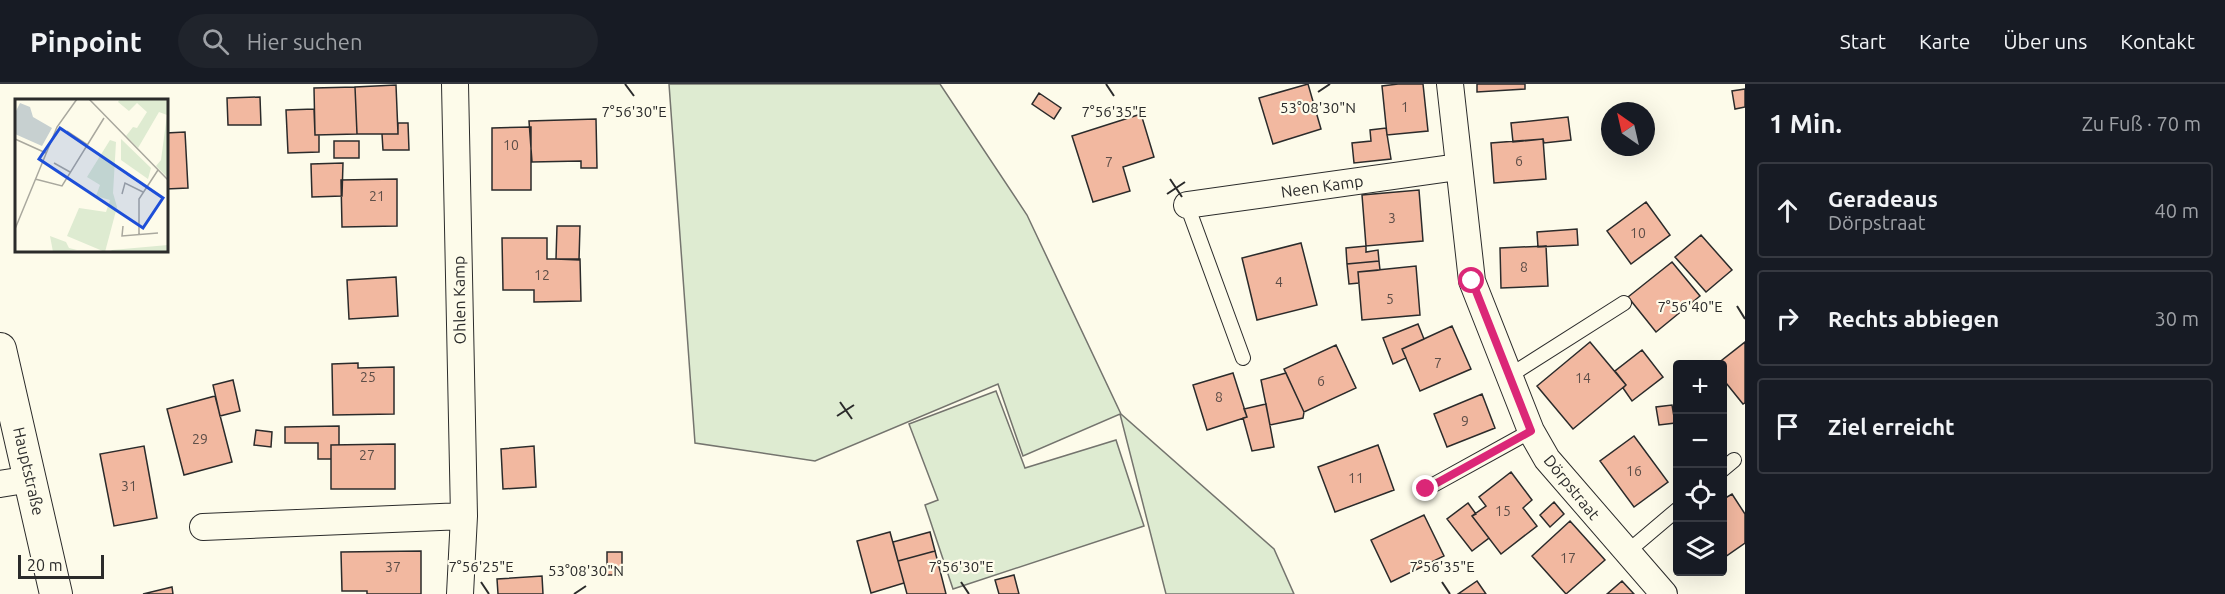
<!DOCTYPE html>
<html lang="de">
<head>
<meta charset="utf-8">
<style>
  :root { --surface:#171b24; --page:#20242c; --text:#f1f3f6; --muted:#9ea1a6; --line:#363941 }
  body { margin:0; font-family:Ubuntu,sans-serif; background:var(--page); color:var(--text) }
  .controls { position:absolute; right:18px; bottom:18px; display:grid; overflow:hidden; border-radius:6px; box-shadow:0 6px 24px #0002 }
  .controls button { width:54px; height:54px; display:grid; place-items:center; padding:0; border:0; border-bottom:2px solid var(--line); background:var(--surface); color:var(--text); font:30px sans-serif }
  .compass { position:absolute; left:1601px; top:18px; width:54px; height:54px; border-radius:50%; background:var(--surface); box-shadow:0 6px 24px #0002; rotate:326deg }
  .scale { position:absolute; left:18px; bottom:15px; width:86px; box-sizing:border-box; padding-left:6px; border:3px solid #2b2b2b; border-top:0; font-size:16px; line-height:21px; white-space:nowrap; color:#2b2b2b; -webkit-text-stroke:4px #fdfbea; paint-order:stroke }
  .stop { position:absolute; width:18px; height:18px; margin:-14px; border:4px solid #db2777; border-radius:50%; background:#fff }
  .stop.end { background:#db2777; border-color:#fff; box-shadow:0 2px 6px #0008 }
  .list { margin:0; padding:0; list-style:none }
  h2 { display:flex; justify-content:space-between; align-items:center; height:78px; margin:0; padding:0 24px; font-size:26px }
  h2 small { font-size:20px; font-weight:400; color:var(--muted) }
  .list li { display:grid; grid-template-columns:39px 1fr auto; gap:18px; align-items:center; box-sizing:border-box; height:96px; margin:0 12px 12px; padding:0 12px; border:2px solid var(--line); border-radius:6px }
  .list b { display:block; font-size:22px; white-space:nowrap }
  .list p { margin:0; font-size:20px; white-space:nowrap; color:var(--muted) }
  .list em { font-size:20px; font-style:normal; color:var(--muted) }
  .icon { flex:none; width:33px; height:33px; fill:none; stroke:currentColor; stroke-width:2; stroke-linecap:round; stroke-linejoin:round }
  .map { position:relative; flex:none; width:1745px; height:510px; overflow:hidden }
  header { display:flex; align-items:center; gap:36px; box-sizing:border-box; height:84px; padding:0 30px; background:var(--surface); border-bottom:2px solid var(--line) }
  header strong { font-size:28px }
  nav { display:flex; gap:33px; margin-inline-start:auto; font-size:21px }
  .search { width:420px; height:54px; background:var(--page); display:flex; align-items:center; gap:15px; box-sizing:border-box; padding:0 21px; border-radius:33px; color:var(--muted); font-size:22px }
  main { display:flex }
  aside { flex:1; background:var(--surface) }
  .map>svg:first-child { display:block }
</style>
</head>
<body>
<header>
<strong>Pinpoint</strong>
<div class="search"><svg class="icon" aria-label="search" viewBox="0 0 24 24"><circle cx="10" cy="10" r="6"/><path d="M15 15l6 6"/></svg>Hier suchen</div>
<nav><a>Start</a><a>Karte</a><a>Über uns</a><a>Kontakt</a></nav>
</header>
<main>
<div class="map">
<svg width="1745" height="510" viewBox="0 0 1745 510">
  <rect width="100%" height="100%" fill="#fdfbea"/>
  <path fill="#deebd1" stroke="#74746e" stroke-width="1.5" d="M669,0H940L1027,131L1121,330L1274,465L1294,510H1166L1120,330L1023,372L998,300L815,377L695,359Z
    M996,307L1025,384L1116,356L1144,442L953,505L925,421L938,416L909,340Z"/>
  <path fill="#f2b8a0" stroke="#2b2b2b" stroke-width="1.5" d="M1308,0L1321,45L1273,60L1259,14Z
    M1398,0H1423L1428,47L1387,51L1382,2Z
    M1477,0H1525V5L1477,8Z
    M396,1L398,50H357L355,3Z
    M355,3L357,50L315,51L314,4Z
    M1745,5V23L1735,25L1732,7Z
    M1039,9L1061,24L1054,35L1032,20Z
    M260,13L261,41H228L227,14Z
    M314,25L315,51H319V68L288,69L286,26Z
    M1141,30L1154,73L1123,83L1130,107L1093,118L1072,52Z
    M1568,33L1571,56L1544,59L1543,55L1513,58L1511,39Z
    M596,35L597,84H581V77L532,78L529,37Z
    M398,39H408L409,66H383L382,50H398Z
    M531,43V106H492V44Z
    M1386,44L1391,75L1354,79L1352,59L1371,57L1370,46Z
    M185,48L188,104L166,105V49Z
    M1543,55L1546,95L1494,99L1491,59Z
    M334,57H359V74H334Z
    M343,79L342,112L312,113L311,80Z
    M397,95V142L342,143L341,96Z
    M1419,106L1423,157L1366,162L1362,111Z
    M1646,118L1670,151L1631,180L1607,147Z
    M557,142H580L579,176L556,175Z
    M1577,145L1578,161L1538,163L1537,148Z
    M1701,151L1732,186L1706,208L1675,173Z
    M502,154H547V175H580L581,217L534,218V206H503Z
    M1301,159L1317,221L1257,236L1242,174Z
    M1366,162V168L1378,166L1379,177L1347,180L1346,164Z
    M1546,162L1548,202L1501,204L1500,164Z
    M1379,177L1380,186L1358,188L1359,199L1349,200L1347,180Z
    M1672,178L1700,212L1656,248L1628,213Z
    M1416,182L1420,231L1362,236L1358,188Z
    M396,193L398,232L349,235L347,196Z
    M1418,240L1424,255L1402,265L1406,274L1393,280L1383,254Z
    M1452,242L1471,285L1420,307L1402,265Z
    M1590,258L1626,301L1573,345L1537,302Z
    M1745,258V319L1743,320L1722,294V280H1717Z
    M1336,261L1356,304L1304,328L1284,285Z
    M1642,266L1663,293L1632,317L1623,304L1626,301L1615,287Z
    M358,279V284L394,283V330L333,331L332,280Z
    M1233,289L1247,333L1207,346L1193,301Z
    M1286,289L1304,328L1303,334L1270,341L1261,296Z
    M233,296L240,327L220,332L213,301Z
    M1482,310L1495,344L1447,363L1434,330Z
    M215,312L232,378L184,391L167,325Z
    M1266,320L1274,363L1252,367L1243,334L1247,333L1244,325Z
    M1672,321L1675,339L1659,341L1656,323Z
    M339,342V361H331V375H318V359H285V343Z
    M256,346L272,348L271,363L254,361Z
    M1634,352L1668,398L1634,423L1600,377Z
    M395,360V405H331V361Z
    M1378,361L1394,406L1335,428L1318,383Z
    M144,362L157,434L114,442L100,370Z
    M534,362L536,403L503,405L501,365Z
    M1511,388L1532,416L1523,424L1537,442L1501,470L1472,432L1486,422L1479,413Z
    M1732,410L1745,430V459L1722,475V416Z
    M1554,418L1564,430L1550,443L1540,431Z
    M1468,419L1476,430L1472,432L1489,454L1472,467L1447,435Z
    M1424,431L1444,472L1391,498L1371,456Z
    M1570,437L1605,476L1566,510L1532,472Z
    M890,448L904,499L871,509L857,457Z
    M930,448L935,467L898,477L893,458Z
    M421,467V510H367V507H342L341,468Z
    M935,467L946,510H907L898,477Z
    M607,468H622V491H607Z
    M1014,491L1019,510H999L995,496Z
    M542,492L543,510H498L497,495Z
    M1477,497L1486,510H1458Z
    M1622,497L1634,510H1607Z
    M172,503L173,510H143Z"/>
  <g fill="none" stroke-linecap="round" stroke-linejoin="round">
    <g stroke="#2b2b2b" stroke-width="16">
      <path id="service" d="M1187,121L1243,274
        M1509,292L1624,219
        M1722,386L1734,376
        M1426,405L1531,347
        M1626,469L1678,425"/>
    </g>
    <g stroke="#2b2b2b" stroke-width="28">
      <path id="minor" d="M455,0L464,432L460,510
        M1450,0L1472,197L1531,347L1547,375L1664,510
        M1187,121L1458,83
        M0,400L31,395
        M203,443L464,432"/>
    </g>
    <g stroke="#2b2b2b" stroke-width="34">
      <path id="tertiary" d="M0,265L56,510"/>
    </g>
    <use href="#service" stroke="#fdfbea" stroke-width="14"/>
    <use href="#minor" stroke="#fdfbea" stroke-width="26"/>
    <use href="#tertiary" stroke="#fdfbea" stroke-width="32"/>
  </g>
  <g fill="none" stroke-linecap="round" stroke-linejoin="round">
    <path stroke="#db2777" stroke-width="8" d="M1426,405L1531,347L1472,197"/>
  </g>
  <path fill="none" stroke="#2b2b2b" stroke-width="2" d="M625,0L634,12M1106,0L1114,12M1318,8L1330,0M1170,95L1182,113M1167,110L1185,98M1737,222L1745,235M840,318L852,335M837,332L854,321M481,498L489,510M961,498L969,510M1442,498L1450,510M574,510L586,502"/>
  <g text-anchor="middle" stroke-width="4.5" stroke-linejoin="round" paint-order="stroke">
    <g font-size="14" fill="#5d4e48">
      <text x="1405" y="28">1</text>
      <text x="511" y="66">10</text>
      <text x="1519" y="82">6</text>
      <text x="1109" y="83">7</text>
      <text x="377" y="117">21</text>
      <text x="1392" y="139">3</text>
      <text x="1638" y="154">10</text>
      <text x="1524" y="188">8</text>
      <text x="542" y="196">12</text>
      <text x="1279" y="203">4</text>
      <text x="1390" y="220">5</text>
      <text x="1438" y="284">7</text>
      <text x="368" y="298">25</text>
      <text x="1583" y="299">14</text>
      <text x="1321" y="302">6</text>
      <text x="1219" y="318">8</text>
      <text x="1465" y="342">9</text>
      <text x="200" y="360">29</text>
      <text x="367" y="376">27</text>
      <text x="1634" y="392">16</text>
      <text x="1356" y="399">11</text>
      <text x="129" y="407">31</text>
      <text x="1503" y="432">15</text>
      <text x="1568" y="479">17</text>
      <text x="393" y="488">37</text>
    </g>
    <g font-size="16" fill="#2b2b2b" stroke="#fdfbea">
      <text transform="translate(1322 102) rotate(-8)" y="6">Neen Kamp</text>
      <text transform="translate(459 216) rotate(-91)" y="6">Ohlen Kamp</text>
      <text transform="translate(29 387) rotate(77)" y="6">Hauptstraße</text>
      <text transform="translate(1572 403) rotate(51)" y="6">Dörpstraat</text>
    </g>
  </g>
  <g transform="translate(15 15)">
    <rect width="153" height="153" fill="#fdfbea"/>
    <path d="M105,0H153V79L141,67L146,61L152,16L144,13L123,49L111,37L118,28L122,29L132,13L122,4L114,12L103,3ZM106,40L136,69L133,80L106,61ZM95,41L101,43L98,94L102,108L90,153L52,137L64,109L91,113L95,101L81,97L85,86L72,78ZM35,137L51,143L54,149L62,151L38,153ZM153,146V153H95L97,151Z" fill="#deebd1"/>
    <path d="M5,4L15,8L18,18L37,29L27,47L0,35V14Z" fill="#c7d0d0"/>
    <path fill="none" stroke="#a9a89e" stroke-width="1.5" d="M74,0L153,81M52,32L73,46M0,40L31,54M39,64L55,73M20,80L47,87L89,19M107,95L110,84L128,93M108,127L107,137L143,134M0,130L42,28L62,0M124,136V100L143,71"/>
    <path fill="#1d4ed8" fill-opacity="0.15" stroke="#1d4ed8" stroke-width="3" d="M45,29L148,99L128,129L24,60Z"/>
    <rect width="153" height="153" fill="none" stroke="#2b2b2b" stroke-width="3"/>
  </g>
  <g font-size="15" text-anchor="middle" fill="#2b2b2b" stroke="#fdfbea" stroke-width="4.5" stroke-linejoin="round" paint-order="stroke">
    <text x="1318" y="29">53°08'30"N</text>
    <text x="634" y="33">7°56'30"E</text>
    <text x="1114" y="33">7°56'35"E</text>
    <text x="1690" y="228">7°56'40"E</text>
    <text x="481" y="488">7°56'25"E</text>
    <text x="961" y="488">7°56'30"E</text>
    <text x="1442" y="488">7°56'35"E</text>
    <text x="586" y="492">53°08'30"N</text>
  </g>
</svg>
<div class="controls">
<button>+</button>
<button>−</button>
<button><svg class="icon" aria-label="locate" viewBox="0 0 24 24"><circle cx="12" cy="12" r="6"/><path d="M12 2v4M12 18v4M2 12h4M18 12h4"/></svg></button>
<button><svg class="icon" aria-label="layers" viewBox="0 0 24 24"><path d="M12 4l9 5-9 5-9-5zM3 14l9 5 9-5"/></svg></button>
</div>
<svg class="compass" viewBox="-18 -18 36 36"><path d="M0-13l5 13h-10z" fill="#e53935"/><path d="M0 13l5-13h-10z" fill="#9ea1a6"/></svg>
<div class="scale">20 m</div>
<div class="stop" style="left:1472px;top:197px"></div>
<div class="stop end" style="left:1426px;top:405px"></div>
</div>
<aside>
<h2>1 Min.<small>Zu Fuß · 70 m</small></h2>
<ul class="list">
<li><svg class="icon" aria-label="ahead" viewBox="0 0 24 24"><path d="M12 20V5M6 11l6-6 6 6"/></svg><div><b>Geradeaus</b><p>Dörpstraat</p></div><em>40 m</em></li>
<li><svg class="icon" aria-label="right" viewBox="0 0 24 24"><path d="M7 20v-9h11M14 6l5 5-5 5"/></svg><div><b>Rechts abbiegen</b></div><em>30 m</em></li>
<li><svg class="icon" aria-label="arrive" viewBox="0 0 24 24"><path d="M6 21V4h12l-3 4 3 4H6"/></svg><div><b>Ziel erreicht</b></div></li>
</ul>
</aside>
</main>
</body>
</html>
